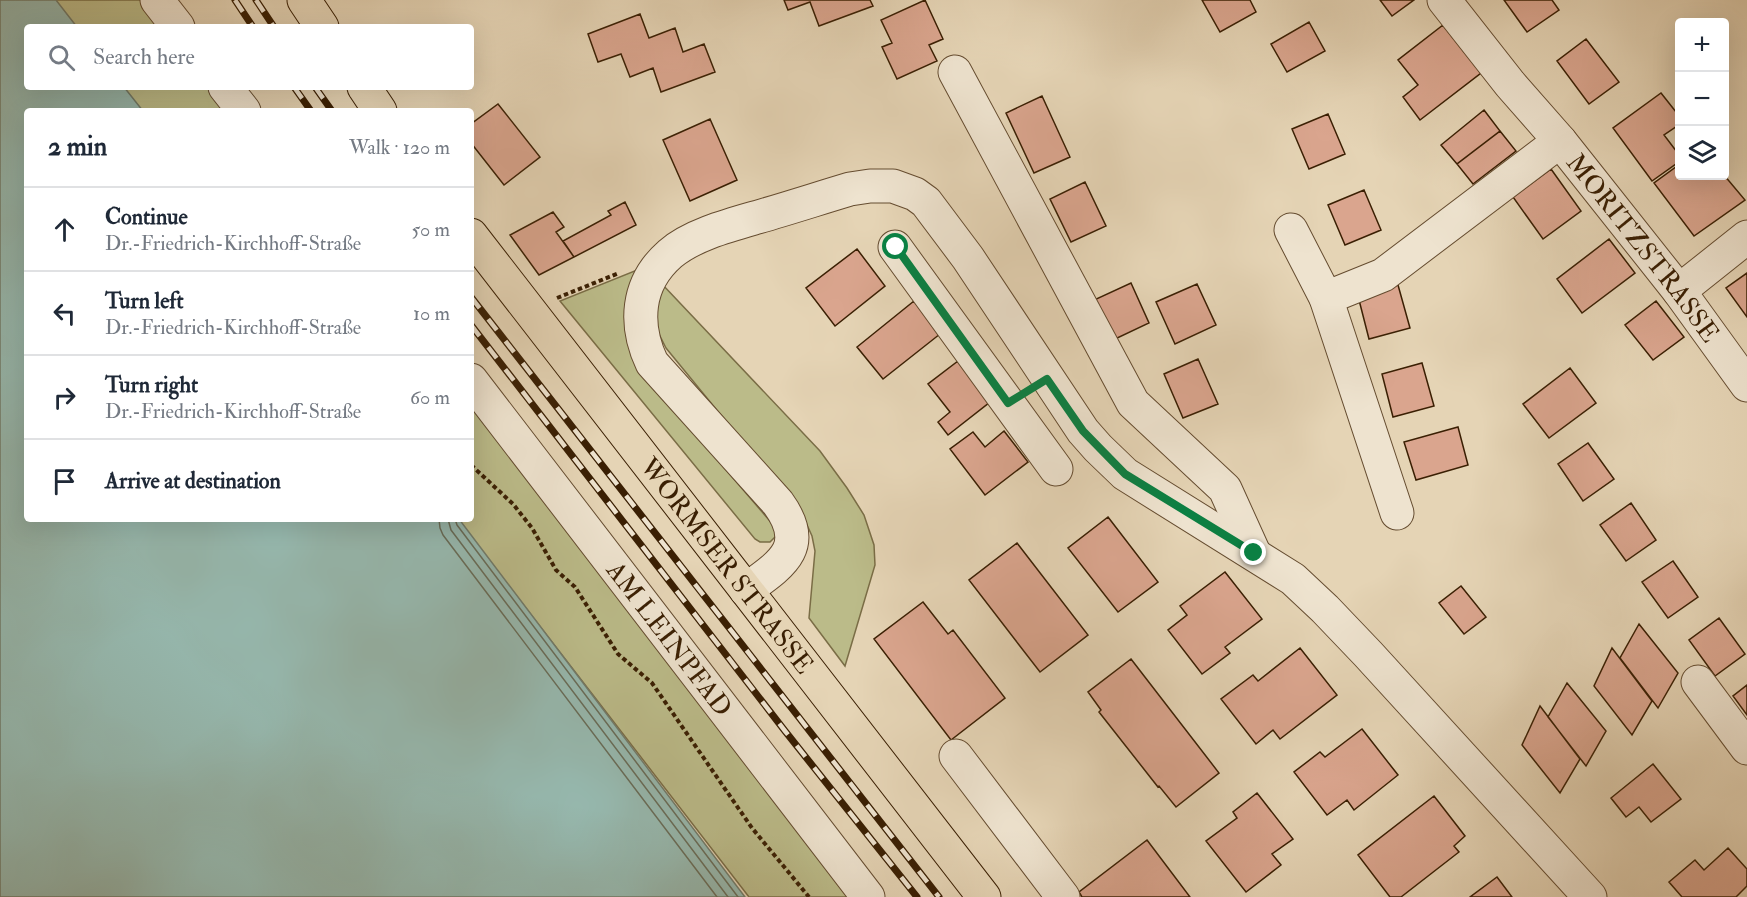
<!DOCTYPE html>
<html lang="en">
<head>
<meta charset="utf-8">
<style>
  :root { --surface:#fff; --page:#f6f6f7; --text:#1f2937; --muted:#747a83; --line:#e0e1e3 }
  body { margin:0; font-family:"IM FELL Double Pica",serif; background:var(--page); color:var(--text) }
  .controls { position:absolute; right:18px; top:18px; display:grid; overflow:hidden; border-radius:6px; box-shadow:0 6px 24px #0002 }
  .controls button { width:54px; height:54px; display:grid; place-items:center; padding:0; border:0; border-bottom:2px solid var(--line); background:var(--surface); color:var(--text); font:30px sans-serif }
  .stop { position:absolute; width:18px; height:18px; margin:-14px; border:4px solid #0b8043; border-radius:50%; background:#fff }
  .stop.end { background:#0b8043; border-color:#fff; box-shadow:0 2px 6px #0008 }
  .list { margin:0; padding:0; list-style:none }
  h2 { display:flex; justify-content:space-between; align-items:center; height:78px; margin:0; padding:0 24px; font-size:26px }
  h2 small { font-size:20px; font-weight:400; color:var(--muted) }
  .list li { display:grid; grid-template-columns:39px 1fr auto; gap:18px; align-items:center; box-sizing:border-box; height:84px; padding:0 24px; border-top:2px solid var(--line) }
  .list b { display:block; font-size:22px; white-space:nowrap }
  .list p { margin:0; font-size:20px; white-space:nowrap; color:var(--muted) }
  .list em { font-size:20px; font-style:normal; color:var(--muted) }
  .icon { flex:none; width:33px; height:33px; fill:none; stroke:currentColor; stroke-width:2; stroke-linecap:round; stroke-linejoin:round }
  .map { position:relative; flex:none; width:1747px; height:897px; overflow:hidden }
  .search { position:absolute; background:var(--surface); box-shadow:0 6px 24px #0002; left:24px; top:24px; width:450px; height:66px; display:flex; align-items:center; gap:15px; box-sizing:border-box; padding:0 21px; border-radius:6px; color:var(--muted); font-size:22px }
  .panel { position:absolute; background:var(--surface); box-shadow:0 6px 24px #0002; left:24px; top:108px; width:450px; height:414px; border-radius:6px }
  .map>svg:first-child { display:block }
</style>
</head>
<body>
<div class="map">
<svg width="1747" height="897" viewBox="0 0 1747 897">
  <rect width="100%" height="100%" fill="#e5d4b5"/>
  <filter id="stains"><feTurbulence type="fractalNoise" baseFrequency=".00333" numOctaves="4"/><feColorMatrix values="0 0 0 0 .2 0 0 0 0 .09 0 0 0 0 .02 0 0 0 .5 -.17"/></filter>
  <radialGradient id="worn" r=".72"><stop offset=".6" stop-color="#630" stop-opacity="0"/><stop offset="1" stop-color="#630" stop-opacity=".3"/></radialGradient>
  <path fill="#bbbb89" stroke="#7a6d46" stroke-width="1.5" d="M55,0H146L168,27H76Z
    M123,87H218L237,111H141Z
    M642,268L650,381L775,527L776,536L770,542H760L755,539L560,301Z
    M661,283L820,451L847,488L864,515L874,545L875,565L845,666L809,618L815,551L812,536L802,514L666,348C650,318 650,314 661,283Z
    M471,399L859,897H749L457,519H471Z"/>
  <path fill="#96b8ae" stroke="#717b6a" stroke-width="1.5" d="M0,0H56L77,27H27V87H124L143,111H27V519H459L745,897H0Z"/>
  <g fill="none" stroke-linecap="round" stroke-linejoin="round">
    <path stroke="#686c58" stroke-width="1.5" d="M439,519L440,528L443,535L717,897
      M448,519L451,530L728,897
      M455,519L457,525L738,897"/>
  </g>
  <path fill="#daa58e" stroke="#3a1f03" stroke-width="1.5" d="M784,0H870L873,6L819,26L810,2L788,10Z
    M925,0L943,39L929,45L937,61L897,79L882,47L892,43L881,20Z
    M1202,0H1250L1256,12L1220,32Z
    M1380,0H1414L1392,16Z
    M1504,0H1552L1559,10L1527,32Z
    M640,14L649,38L675,28L683,52L704,44L715,72L661,92L653,68L630,77L621,54L598,62L588,34Z
    M1309,22L1325,51L1287,72L1271,44Z
    M1443,25L1481,73L1420,120L1403,97L1418,85L1398,60Z
    M1586,39L1619,82L1589,104L1557,61Z
    M1661,93L1680,117V124L1664,135L1680,156V161L1652,181L1613,128Z
    M1042,96L1070,157L1034,173L1006,113Z
    M498,104L540,157L504,185L471,143V124Z
    M1484,110L1500,131L1457,164L1441,145Z
    M1328,114L1345,154L1309,169L1292,129Z
    M710,119L737,180L690,201L663,140Z
    M1500,131L1516,151L1473,184L1457,164Z
    M1680,164V176L1724,175L1745,200L1694,236L1654,183Z
    M1551,169L1581,211L1543,239L1513,197Z
    M1085,182L1106,226L1071,242L1050,199Z
    M1364,190L1381,230L1345,245L1328,205Z
    M625,202L636,225L574,257L563,241L611,215L608,211Z
    M553,212L564,227L556,232L574,257L539,275L510,235Z
    M1609,239L1635,273L1582,313L1557,279Z
    M857,249L885,286L835,326L806,288Z
    M1747,273V317L1726,288Z
    M1131,283L1149,323L1113,340L1094,300Z
    M1197,284L1216,325L1175,344L1156,302Z
    M1398,285L1410,328L1369,339L1358,296Z
    M914,301L940,334L883,379L857,347Z
    M1656,301L1684,337L1653,360L1625,325Z
    M1198,359L1218,404L1183,418L1164,374Z
    M958,361L990,402L948,435L938,422L950,412L928,384Z
    M1422,363L1434,406L1393,417L1382,374Z
    M1570,368L1596,403L1549,438L1523,404Z
    M1458,427L1468,465L1416,480L1404,442Z
    M1004,431L1028,462L985,495L950,449L973,432L985,447Z
    M1588,443L1614,479L1583,501L1558,464Z
    M1631,503L1656,540L1626,561L1600,525Z
    M1108,517L1158,582L1118,612L1068,548Z
    M1017,543L1088,635L1040,672L969,580Z
    M1673,561L1698,597L1668,618L1642,582Z
    M1225,572L1262,619L1225,647L1230,653L1202,674L1168,630L1187,615L1180,606Z
    M1461,586L1486,617L1464,634L1439,603Z
    M923,602L948,634L953,630L1005,698L951,740L874,639Z
    M1719,618L1745,654L1715,676L1689,640Z
    M1639,624L1678,673L1658,708L1620,658Z
    M1300,648L1337,695L1280,739L1273,730L1256,744L1221,699L1253,675L1258,681Z
    M1612,648L1652,701L1632,735L1594,686Z
    M1131,659L1219,773L1176,807L1159,786L1158,787L1099,712L1101,710L1088,692Z
    M1567,683L1606,731L1586,766L1548,717Z
    M1747,685V715L1733,696Z
    M1540,706L1580,759L1560,793L1522,745Z
    M1362,729L1398,775L1354,810L1347,800L1327,815L1294,772L1320,752L1325,757Z
    M1653,764L1681,799L1651,822L1639,807L1626,817L1611,798Z
    M1257,793L1293,839L1272,854L1281,865L1246,892L1206,841L1237,818L1233,812Z
    M1434,796L1465,836L1454,846L1459,852L1401,897H1390L1358,855Z
    M1147,840L1190,897H1082L1079,892Z
    M1728,848L1747,869V886L1736,897H1682L1669,882L1695,860L1704,870Z
    M1497,877L1512,897H1470Z"/>
  <g fill="none" stroke-linecap="round" stroke-linejoin="round">
    <g stroke="#654c30" stroke-width="35">
      <g id="minor">
        <path d="M157,0L178,27"/>
        <path id="s1" d="M1444,0L1510,84L1560,141L1679,291L1747,385"/>
        <path d="M955,72L1133,403L1225,489L1254,553"/>
        <path d="M225,87L244,111"/>
        <path d="M1291,230L1326,298L1397,513"/>
        <path d="M895,247L1056,469"/>
        <path d="M1679,291L1747,237"/>
        <path d="M1326,298L1383,275L1560,141"/>
        <path id="s2" d="M471,380L868,897"/>
        <path d="M746,590C782,564 810,547 778,503L652,363C634,325 636,284 670,254C692,235 730,225 758,217C789,208 820,198 850,189L870,186H893L915,194L926,202L968,258L1083,431L1098,448L1125,474L1293,579L1325,609L1368,654L1590,897"/>
        <path d="M1698,682L1747,748"/>
        <path d="M956,756L1063,897"/>
      </g>
    </g>
    <g stroke="#3a1f03" stroke-width="35">
      <g id="major">
        <path d="M304,0L322,27"/>
        <path d="M364,87L380,111"/>
        <path id="s3" d="M471,235L984,897"/>
      </g>
    </g>
    <path stroke="#3a1f03" stroke-width="4" stroke-dasharray="4.5 3" stroke-linecap="butt" d="M557,298L619,273
      M471,465L513,504L532,528L556,570L575,587L618,654L652,683L752,828L809,897"/>
    <use href="#minor" stroke="#eee3cf" stroke-width="33"/>
    <use href="#major" stroke="#e5d4b5" stroke-width="33"/>
    <g stroke="#3a1f03" stroke-width="7">
      <path id="rail" d="M235,0L253,27
        M256,0L274,27
        M294,87L311,111
        M315,87L332,111
        M471,297L939,897
        M471,325L785,731L917,897"/>
    </g>
    <use href="#rail" stroke="#eee3cf" stroke-width="4.5" stroke-dasharray="14" stroke-linecap="butt"/>
  </g>
  <g fill="none" stroke-linecap="round" stroke-linejoin="round">
    <path stroke="#0b8043" stroke-width="8" d="M896,247L1008,403L1047,379L1083,431L1125,474L1254,553"/>
  </g>
  <g text-anchor="middle" stroke-width="6" stroke-linejoin="round" paint-order="stroke">
    <g font-size="26" fill="#3a1f03" stroke="#eee3cf">
      <text dy="9" stroke="none"><textPath href="#s1" startOffset="318">MORITZSTRASSE</textPath></text>
      <text dy="9" stroke="none"><textPath href="#s3" startOffset="418">WORMSER STRASSE</textPath></text>
      <text dy="9" stroke="none"><textPath href="#s2" startOffset="326">AM LEINPFAD</textPath></text>
    </g>
  </g>
  <rect width="100%" height="100%" filter="url(#stains)"/>
  <rect width="100%" height="100%" fill="url(#worn)"/>
</svg>
<div class="controls">
<button>+</button>
<button>−</button>
<button><svg class="icon" aria-label="layers" viewBox="0 0 24 24"><path d="M12 4l9 5-9 5-9-5zM3 14l9 5 9-5"/></svg></button>
</div>
<div class="stop" style="left:896px;top:247px"></div>
<div class="stop end" style="left:1254px;top:553px"></div>
<div class="search"><svg class="icon" aria-label="search" viewBox="0 0 24 24"><circle cx="10" cy="10" r="6"/><path d="M15 15l6 6"/></svg>Search here</div>
<section class="panel">
<h2>2 min<small>Walk · 120 m</small></h2>
<ul class="list">
<li><svg class="icon" aria-label="ahead" viewBox="0 0 24 24"><path d="M12 20V5M6 11l6-6 6 6"/></svg><div><b>Continue</b><p>Dr.-Friedrich-Kirchhoff-Straße</p></div><em>50 m</em></li>
<li><svg class="icon" aria-label="left" viewBox="0 0 24 24"><path d="M17 20v-9H6M10 6l-5 5 5 5"/></svg><div><b>Turn left</b><p>Dr.-Friedrich-Kirchhoff-Straße</p></div><em>10 m</em></li>
<li><svg class="icon" aria-label="right" viewBox="0 0 24 24"><path d="M7 20v-9h11M14 6l5 5-5 5"/></svg><div><b>Turn right</b><p>Dr.-Friedrich-Kirchhoff-Straße</p></div><em>60 m</em></li>
<li><svg class="icon" aria-label="arrive" viewBox="0 0 24 24"><path d="M6 21V4h12l-3 4 3 4H6"/></svg><div><b>Arrive at destination</b></div></li>
</ul>
</section>
</div>
</body>
</html>
